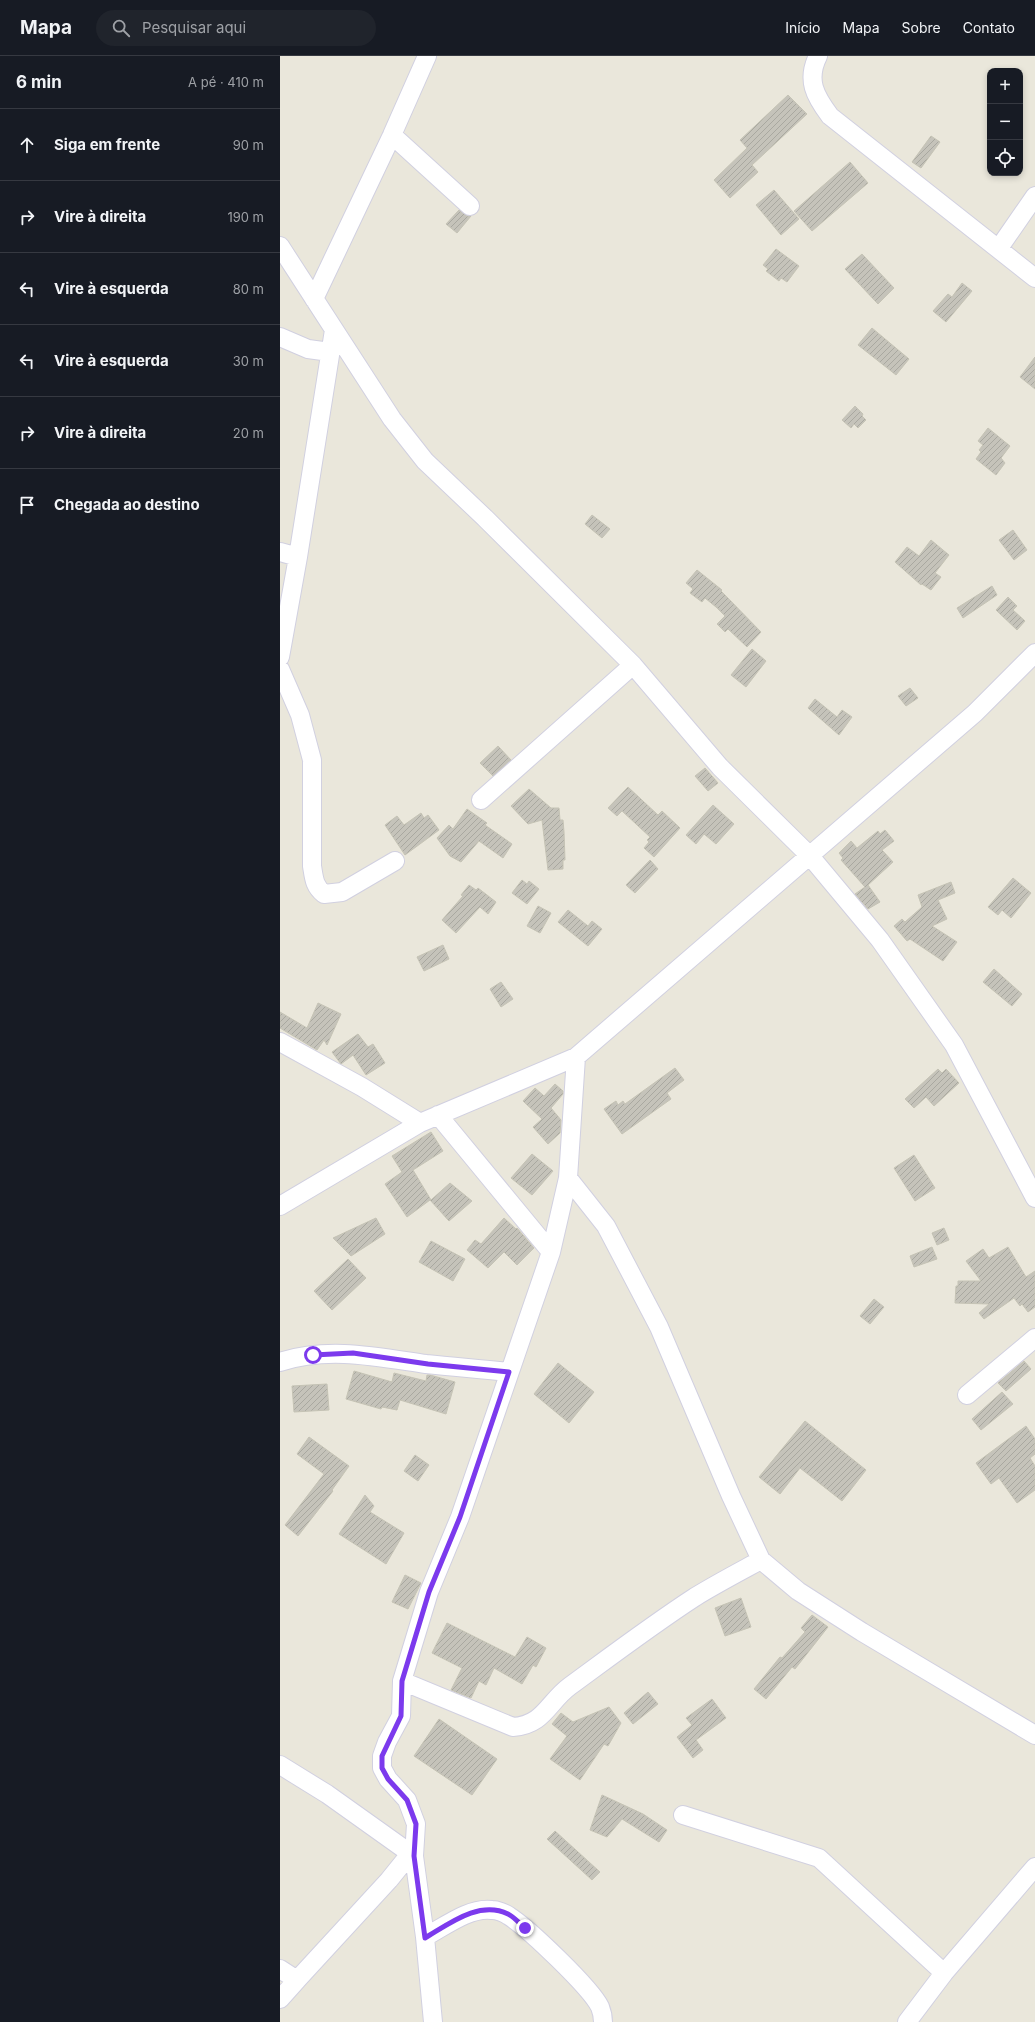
<!DOCTYPE html>
<html lang="pt">
<head>
<meta charset="utf-8">
<style>
  :root { --surface:#171b24; --page:#20242c; --text:#f1f3f6; --muted:#9ea1a6; --line:#363941 }
  body { margin:0; font-family:Inter,sans-serif; background:var(--page); color:var(--text) }
  .controls { position:absolute; right:12px; top:12px; display:grid; overflow:hidden; border-radius:8px; box-shadow:0 2px 6px #0003 }
  .controls button { width:36px; height:36px; display:grid; place-items:center; padding:0; border:0; border-bottom:1px solid var(--line); background:var(--surface); color:var(--text); font:20px sans-serif }
  .stop { position:absolute; width:12px; height:12px; margin:-9px; border:3px solid #7c3aed; border-radius:50%; background:#fff }
  .stop.end { background:#7c3aed; border-color:#fff; box-shadow:0 1px 4px #0008 }
  .list { margin:0; padding:0; list-style:none }
  h2 { display:flex; justify-content:space-between; align-items:center; height:52px; margin:0; padding:0 16px; font-size:17px }
  h2 small { font-size:13px; font-weight:400; color:var(--muted) }
  .list li { display:grid; grid-template-columns:26px 1fr auto; gap:12px; align-items:center; box-sizing:border-box; height:72px; padding:0 16px; border-top:1px solid var(--line) }
  .list b { display:block; font-size:15px; white-space:nowrap }
  .list em { font-size:13px; font-style:normal; color:var(--muted) }
  .icon { flex:none; width:22px; height:22px; fill:none; stroke:currentColor; stroke-width:2; stroke-linecap:round; stroke-linejoin:round }
  .map { position:relative; flex:none; width:755px; height:1966px; overflow:hidden }
  header { display:flex; align-items:center; gap:24px; box-sizing:border-box; height:56px; padding:0 20px; background:var(--surface); border-bottom:1px solid var(--line) }
  header strong { font-size:19px }
  nav { display:flex; gap:22px; margin-inline-start:auto; font-size:14px }
  .search { width:280px; height:36px; background:var(--page); display:flex; align-items:center; gap:10px; box-sizing:border-box; padding:0 14px; border-radius:22px; color:var(--muted); font-size:15px }
  main { display:flex }
  aside { flex:1; background:var(--surface) }
  .map>svg:first-child { display:block }
</style>
</head>
<body>
<header>
<strong>Mapa</strong>
<div class="search"><svg class="icon" aria-label="search" viewBox="0 0 24 24"><circle cx="10" cy="10" r="6"/><path d="M15 15l6 6"/></svg>Pesquisar aqui</div>
<nav><a>Início</a><a>Mapa</a><a>Sobre</a><a>Contato</a></nav>
</header>
<main>
<aside>
<h2>6 min<small>A pé · 410 m</small></h2>
<ul class="list">
<li><svg class="icon" aria-label="ahead" viewBox="0 0 24 24"><path d="M12 20V5M6 11l6-6 6 6"/></svg><div><b>Siga em frente</b></div><em>90 m</em></li>
<li><svg class="icon" aria-label="right" viewBox="0 0 24 24"><path d="M7 20v-9h11M14 6l5 5-5 5"/></svg><div><b>Vire à direita</b></div><em>190 m</em></li>
<li><svg class="icon" aria-label="left" viewBox="0 0 24 24"><path d="M17 20v-9H6M10 6l-5 5 5 5"/></svg><div><b>Vire à esquerda</b></div><em>80 m</em></li>
<li><svg class="icon" aria-label="left" viewBox="0 0 24 24"><path d="M17 20v-9H6M10 6l-5 5 5 5"/></svg><div><b>Vire à esquerda</b></div><em>30 m</em></li>
<li><svg class="icon" aria-label="right" viewBox="0 0 24 24"><path d="M7 20v-9h11M14 6l5 5-5 5"/></svg><div><b>Vire à direita</b></div><em>20 m</em></li>
<li><svg class="icon" aria-label="arrive" viewBox="0 0 24 24"><path d="M6 21V4h12l-3 4 3 4H6"/></svg><div><b>Chegada ao destino</b></div></li>
</ul>
</aside>
<div class="map">
<svg width="755" height="1966" viewBox="0 0 755 1966">
  <defs>
    <pattern id="building-hatch" width="6" height="6" patternUnits="userSpaceOnUse"><rect width="6" height="6" fill="#c5c3ba"/><path d="M-1 1l2-2M0 6l6-6M5 7l2-2" fill="none" stroke="#a9a8a0"/></pattern>
  </defs>
  <rect width="100%" height="100%" fill="#eae7db"/>
  <path fill="url(#building-hatch)" stroke="#c5c3b5" d="M508,39L527,58L472,109L478,116L450,142L434,124L467,92L460,84Z
    M651,80L660,86L641,112L632,106Z
    M570,106L588,127L532,175L514,155Z
    M494,134L519,163L501,179L476,149Z
    M179,154L187,160H191L177,177L166,168Z
    M496,193L519,210L507,226L501,222L499,225L486,215L488,213L483,209Z
    M582,198L614,232L598,248L565,213Z
    M682,227L692,235L666,266L653,255L668,238L672,241Z
    M592,272L629,303L616,319L578,289Z
    M755,301V333L740,321Z
    M575,350L583,358L582,360L586,364L578,372L574,368L571,372L562,364Z
    M708,372L730,390L721,402L725,407L716,419L696,403L701,396L699,394L703,389L698,385Z
    M312,459L330,473L322,482L305,468Z
    M733,474L747,494L734,504L719,484Z
    M651,484L669,499L655,517L661,521L651,534L642,528L641,529L615,506L627,491L639,500Z
    M417,514L442,534L441,535L481,576L467,591L448,573L445,576L437,568L445,560L436,551L425,542L422,546L410,537L413,533L406,527Z
    M712,530L717,539L683,562L677,552Z
    M728,541L737,550L733,554L745,565L737,574L716,554Z
    M472,593L486,605L466,631L451,619Z
    M630,632L638,642L626,650L618,640Z
    M535,643L557,661L562,654L572,661L559,679L528,652Z
    M218,690L231,704L213,720L200,707Z
    M425,712L438,727L428,735L415,720Z
    M348,731L378,759L382,755L400,772L374,801L364,792L369,786L367,784L370,781L342,755L337,760L328,752Z
    M249,733L271,752H279L280,764H283L284,776L285,804H283V813L268,814L262,764L248,768L231,750Z
    M433,749L454,768L436,788L424,778L416,788L406,779Z
    M187,753L207,767L205,769L232,788L223,802L199,785L181,806L170,800L157,782L169,769L173,773Z
    M141,757L144,762L148,759L159,774L125,799L105,769L117,760L124,769Z
    M605,774L614,785L602,794L613,806L587,830L588,829L600,846L588,853L575,838L585,831L561,804L563,802L559,797L571,785L577,792L598,775L600,778Z
    M370,804L378,813L355,837L346,829Z
    M733,822L751,837L731,862L722,854L718,859L708,851Z
    M242,824L247,828L249,825L259,833L247,848L232,837Z
    M671,826L675,837L658,844L667,863L652,870L677,886L663,905L630,883L627,885L614,870L622,863L625,866L642,851L638,839Z
    M189,829L196,834L198,832L216,846L208,858L200,851L176,877L162,864L183,840L181,839Z
    M258,850L271,857L260,877L247,870Z
    M288,854L308,870L312,865L322,873L308,890L278,866Z
    M163,889L169,903L144,915L137,901Z
    M714,913L742,938L732,950L703,926Z
    M221,926L233,943L221,951L210,933Z
    M38,947L61,958L47,989L44,984L37,994L0,972V956L27,972Z
    M78,978L88,991L93,988L105,1007L86,1019L73,999L61,1008L52,996Z
    M395,1012L404,1024L387,1037L391,1043L342,1078L324,1053L336,1045L338,1049L343,1045L345,1048Z
    M658,1013L662,1017L666,1013L679,1027L654,1050L646,1041L634,1052L625,1043Z
    M275,1028L283,1035V1038L271,1052L281,1064L280,1077L268,1088L253,1071L262,1063L243,1045L255,1032L264,1040Z
    M151,1076L163,1095L133,1114L151,1144L170,1127L192,1145L169,1165L150,1144L127,1161L105,1128L122,1116L112,1100Z
    M252,1098L273,1115L252,1139L231,1122Z
    M634,1099L655,1132L635,1145L614,1112Z
    M96,1162L105,1178L71,1200L53,1182Z
    M224,1162L236,1173L237,1172L254,1192L237,1209L224,1196L208,1212L187,1194L195,1184L201,1188Z
    M664,1172L669,1184L657,1189L652,1177Z
    M151,1185L185,1203L173,1225L139,1206Z
    M652,1191L657,1203L634,1211L630,1200Z
    M728,1191L746,1221L755,1215V1251L748,1256L742,1248L740,1250L734,1242L704,1263L699,1257L709,1248L675,1247L676,1230H678V1225H701L686,1205L703,1193L709,1202Z
    M68,1203L86,1222L52,1254L34,1235Z
    M594,1243L604,1251L590,1268L580,1260Z
    M744,1305L751,1313L726,1335L718,1327Z
    M278,1307L314,1336L289,1367L254,1338Z
    M74,1315L112,1326L114,1317L146,1325L147,1319H150L175,1326L166,1358L120,1344L117,1354L102,1351L101,1353L66,1343Z
    M47,1328L49,1354L14,1356L12,1330Z
    M722,1336L733,1348L701,1374L692,1363Z
    M525,1365L586,1414L562,1445L520,1412L500,1438L479,1421Z
    M746,1370L755,1383V1398L750,1402L755,1410V1434L737,1447L719,1422L711,1428L696,1407Z
    M29,1381L69,1410L52,1434L53,1435L18,1480L5,1469L44,1418L17,1398Z
    M135,1399L149,1409L138,1425L124,1415Z
    M85,1439L94,1450L90,1456L124,1477L106,1508L59,1478Z
    M125,1519L141,1527L128,1553L112,1546Z
    M461,1542L471,1571L445,1580L435,1552Z
    M532,1559L548,1571L515,1613L512,1611L486,1643L474,1633L500,1601L502,1602L525,1576L521,1572Z
    M167,1567L235,1601L247,1581L266,1592L256,1611L253,1609L242,1628L214,1612L206,1629L199,1625L191,1642L171,1634L182,1612L152,1597Z
    M368,1636L378,1648L353,1668L344,1657Z
    M432,1643L446,1662L416,1684L423,1694L413,1702L397,1681L412,1669L406,1662Z
    M329,1651L341,1667L328,1690L324,1688L300,1724L270,1703L287,1680L272,1668L281,1657L293,1666Z
    M159,1663L217,1703L192,1739L134,1700Z
    M322,1739L363,1758L387,1774L379,1786L342,1763L327,1781L310,1774Z
    M275,1775L320,1816L312,1824L267,1783Z"/>
  <g fill="none" stroke-linecap="round" stroke-linejoin="round">
    <g stroke="#d1d0e0" stroke-width="20">
      <path id="minor" d="M538,0C526,24 535,40 550,60L755,222
        M112,79L190,150
        M0,190L112,363L145,405L205,462L353,609L440,711L530,800L600,884L674,989L755,1142
        M719,192L755,140
        M34,243L112,79L147,0
        M0,281L28,293L50,296
        M0,496L18,501
        M0,601L18,501L54,274
        M0,613L20,659L32,704V810C34,822 34,830 44,838L62,836L115,805
        M201,744L353,609
        M0,986L82,1031L140,1067
        M158,1059L271,1196
        M288,1122L326,1170L379,1271L451,1440L481,1504L518,1535L582,1576L755,1679
        M0,1150L140,1067L296,1001L695,657L755,597
        M0,1306C48,1290 98,1301 146,1308C174,1311 201,1313 229,1316
        M687,1339L755,1282
        M122,1625L233,1671C264,1669 268,1646 290,1630C331,1600 372,1569 415,1541C436,1528 459,1516 481,1504
        M0,1709L47,1738L134,1800
        M403,1759L539,1802L664,1917
        M145,1881C164,1871 189,1851 212,1854C217,1854 225,1857 229,1860C248,1872 311,1932 320,1951C322,1956 323,1961 323,1966
        M0,1913L17,1924L109,1824L130,1798
        M0,1943L17,1924
        M153,1966L145,1881L134,1800L136,1768L127,1744L108,1723L102,1712V1700L107,1686L121,1660L122,1625L149,1536L180,1461L271,1196L288,1122L296,1001
        M627,1966L664,1917L755,1811"/>
    </g>
    <use href="#minor" stroke="#fff" stroke-width="18"/>
  </g>
  <g fill="none" stroke-linecap="round" stroke-linejoin="round">
    <path stroke="#7c3aed" stroke-width="5" d="M33,1299L73,1297L148,1308L229,1316L180,1461L149,1536L122,1625L121,1660L102,1700V1712L108,1723L127,1744L136,1768L134,1800L145,1882C169,1868 199,1844 228,1858C234,1861 240,1868 245,1872"/>
  </g>
</svg>
<div class="controls">
<button>+</button>
<button>−</button>
<button><svg class="icon" aria-label="locate" viewBox="0 0 24 24"><circle cx="12" cy="12" r="6"/><path d="M12 2v4M12 18v4M2 12h4M18 12h4"/></svg></button>
</div>
<div class="stop" style="left:33px;top:1299px"></div>
<div class="stop end" style="left:245px;top:1872px"></div>
</div>
</main>
</body>
</html>
